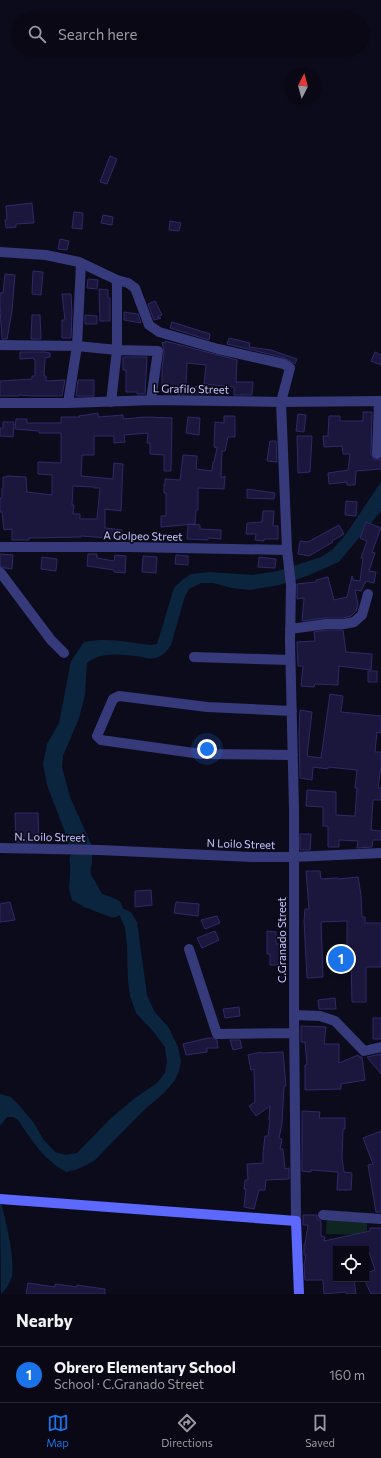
<!DOCTYPE html>
<html lang="en">
<head>
<meta charset="utf-8">
<style>
  :root { --surface:#090814; --page:#12111d; --text:#f1f3f6; --muted:#999aa0; --line:#292934; --accent:#1a73e8 }
  body { margin:0; font-family:Commissioner,sans-serif; background:var(--page); color:var(--text) }
  .controls { position:absolute; right:12px; bottom:12px; display:grid; overflow:hidden; border-radius:0px; box-shadow:0 1px 3px #0004 }
  .controls button { width:36px; height:36px; display:grid; place-items:center; padding:0; border:0; border-bottom:1px solid var(--line); background:var(--surface); color:var(--text); font:20px sans-serif }
  .compass { position:absolute; left:285px; top:68px; width:36px; height:36px; border-radius:50%; background:var(--surface); box-shadow:0 1px 3px #0004; rotate:6deg }
  .you { position:absolute; left:207px; top:749px; width:14px; height:14px; margin:-10px; border:3px solid #fff; border-radius:50%; background:#1a73e8; box-shadow:0 0 0 6px #1a73e833 }
  .badge { display:grid; place-items:center; width:26px; height:26px; border-radius:50%; background:var(--accent); color:#fff; font-size:13px; font-weight:700 }
  .pin { position:absolute; translate:-50% -50%; border:2px solid #fff; box-shadow:0 1px 4px #0006 }
  .list { margin:0; padding:0; list-style:none }
  h2 { display:flex; justify-content:space-between; align-items:center; height:52px; margin:0; padding:0 16px; font-size:17px }
  h2 small { font-size:13px; font-weight:400; color:var(--muted) }
  .list li { display:grid; grid-template-columns:26px 1fr auto; gap:12px; align-items:center; box-sizing:border-box; height:56px; padding:0 16px; border-top:1px solid var(--line) }
  .list b { display:block; font-size:15px; white-space:nowrap }
  .list p { margin:0; font-size:13px; white-space:nowrap; color:var(--muted) }
  .list em { font-size:13px; font-style:normal; color:var(--muted) }
  .icon { flex:none; width:22px; height:22px; fill:none; stroke:currentColor; stroke-width:2; stroke-linecap:round; stroke-linejoin:round }
  .map { position:relative; flex:none; width:381px; height:1294px; overflow:hidden }
  .search { position:absolute; background:var(--surface); box-shadow:0 1px 3px #0004; left:12px; right:12px; top:12px; height:44px; display:flex; align-items:center; gap:10px; box-sizing:border-box; padding:0 14px; border-radius:22px; color:var(--muted); font-size:15px }
  .sheet { height:108px; background:var(--surface) }
  nav { display:flex; justify-content:space-around; align-items:center; box-sizing:border-box; height:56px; border-top:1px solid var(--line); background:var(--surface); font-size:11px; color:var(--muted) }
  nav a { display:grid; justify-items:center; gap:2px }
  nav .on { color:var(--accent) }
  .map>svg:first-child { display:block }
</style>
</head>
<body>
<div class="map">
<svg width="381" height="1294" viewBox="0 0 381 1294">
  <rect width="100%" height="100%" fill="#0c0b1b"/>
  <path fill="#0e2522" d="M327,1216L367,1218V1235L326,1234Z"/>
  <path fill="#0b253f" d="M381,482V511L339,562L307,576L279,585L250,590L232,588L213,583H201L189,589L185,596L171,645C168,649 165,654 160,656C152,661 144,657 136,656C119,654 100,652 87,663L85,695L79,718L63,756L62,767L70,797L92,846V863L89,875L83,885L84,892L131,912L137,922L147,995L154,1011L169,1028L178,1047L181,1062L179,1071L175,1080L164,1093L144,1110L94,1161L78,1169L66,1172C41,1157 34,1143 18,1120L13,1117H7L0,1126V1094L11,1097L18,1104L34,1123L43,1139L55,1152L66,1155L77,1153L111,1118L135,1098L157,1083L165,1073L167,1062L165,1047L153,1031L136,1013L130,996L128,981L127,945L125,928L120,916L114,912L86,908L72,900L69,889L71,857L68,840L47,785L43,764L47,744L59,723L71,661L84,642C106,637 128,642 150,645L157,644L174,588L181,581L191,574L210,572L252,575L278,571L321,557L332,550L346,534Z
    M0,1199C5,1219 15,1255 12,1276C10,1283 6,1289 1,1294Z"/>
  <g fill="none" stroke-linecap="round" stroke-linejoin="round">
    <path stroke="#0b253f" stroke-width="19" d="M79,859L82,878L95,901L113,908"/>
  </g>
  <path fill="#1b173c" stroke="#2f2968" fill-rule="evenodd" d="M110,156L117,159L107,184L100,182Z
    M32,203L34,223L16,224V227L6,228L5,220L7,219L6,206Z
    M74,212L83,213L82,229L72,228Z
    M103,215L113,217L112,225L101,223Z
    M170,221L181,223L179,231L169,230Z
    M60,239L69,241L67,250L58,249Z
    M33,271L43,272L41,295L32,294Z
    M5,274L15,275L12,311L7,339H2L1,322H0L1,311L0,310V293H3Z
    M88,279L98,280L97,289L87,288Z
    M99,289L108,290V298H110V321H100Z
    M62,294H71L72,312L71,338H62V320H65Z
    M155,301L162,315L157,317L161,318L154,320L148,304Z
    M124,312L138,314L141,323L124,320Z
    M32,315H40L41,339H31Z
    M85,315L97,316V324H85Z
    M172,322L210,334L209,340L170,328Z
    M229,338L250,343L249,347L271,350L297,359L295,364L285,358L227,344Z
    M165,341L237,360L236,382H253L252,395H234V387L204,384L206,365L187,363L186,386L204,387V394H177V392L162,391V370L164,352L162,342L165,343Z
    M20,352H45L50,353V357L45,358L44,376H46V381L65,380L62,396H32L19,395V396H0V381L32,379V376H35V360H34V358L20,359Z
    M375,352L381,355V365L371,361Z
    M123,357H147L145,394H137V392H126V370H123Z
    M78,380H94V396H76Z
    M363,412H372L371,454L374,460H377L381,459V469L356,471L355,485H347V482L329,484L328,473L348,470L350,454H343L342,446L324,447L323,436H328L329,416H340V421H363Z
    M98,413V417L123,415V419L146,417L172,418L171,471H164V455L150,454V443H147L148,433L124,435L125,442L114,443V436H94V455H82L81,476L113,479L114,463L123,464L121,511L105,509V528L122,530L121,539L81,536V537L29,538V540H12V529L4,530L2,512H0V498H2V488H3V477H7V476L26,477L27,492L52,495V475L38,474V462L61,463V433H39V431L15,429L16,419H27V423H61V417H80L79,416ZM73,486L94,487V488H100L97,519H80V514H73L74,505H72Z
    M298,414L306,415L304,432L296,431Z
    M224,416H235V437H228L225,451H222L221,478L225,476L224,489L198,488V510H196L195,524L161,527V516H166V493H164V484H165V479L180,480L183,455L197,456L196,469L212,471L213,462H214L217,448L214,447L215,422L224,423Z
    M188,417L200,418L199,435L186,433Z
    M3,422H14L13,437L0,436V428H3Z
    M297,436H312L310,472L298,473Z
    M270,441H276L277,462L267,461Z
    M247,489L275,493L274,499L247,498Z
    M346,501L357,502L356,516L345,515Z
    M263,511H274L273,526H278V539H264V541L255,540L256,534H246L247,523L262,522Z
    M366,522L381,528L372,552L375,553L369,571L376,572L374,583L366,581L361,591L355,590L358,604L356,611L351,616L343,618H325L302,621L304,598L297,599V584L316,582V580L328,577L334,600L347,597L352,576L353,580L360,581L363,558H361L367,541L360,538Z
    M188,524L200,525V529L221,530V539L208,538V540L187,539Z
    M339,525L344,534L332,541L333,542L309,556L298,554L300,541L308,542Z
    M0,554L13,555L12,569L5,568L0,566Z
    M88,554H97V558L114,561L115,555L126,556L125,573L114,572V570L87,566Z
    M176,555L188,556V565L175,564Z
    M143,556L157,557L156,573L142,572Z
    M42,557L57,559L56,571L41,569Z
    M259,557L276,559L275,568L258,567Z
    M326,630H343L346,652L372,654L371,670L339,666L338,685L315,684L314,687L301,686L303,666H298L297,642L315,641L314,632Z
    M368,671H377V682H368Z
    M330,694L343,696L341,712L381,716V733L377,732L375,752H381V767L378,788H381V800H373L371,830L381,831V840H373L372,847L357,848L358,841L339,840V847H328V826H323V807L306,806L307,790L336,792V815L355,816L357,788H355L357,770L328,767V769L313,767L312,780L300,778L299,732L300,710L312,712L307,756L321,758Z
    M15,813H38L39,842H16Z
    M300,834H311L310,850H300Z
    M306,871H320L321,879L338,878V879L358,877L361,895L362,917H365V923H381V967H366V1002H352L351,961L347,962V921L321,922L323,977L307,978L304,921L305,909H309Z
    M151,890L152,905L135,907V891Z
    M10,902L15,920L0,922V904Z
    M176,902L199,904L198,916L174,913Z
    M217,916L220,923L205,929L201,920Z
    M215,931L219,940L202,948L197,938Z
    M267,931L276,932V944H283L282,965H270V954H267Z
    M335,998L336,1009H319L318,1000Z
    M239,1007L240,1016L225,1018L223,1009Z
    M373,1018H381V1039H373Z
    M301,1026L326,1027L324,1044H339V1063L358,1055L359,1057H362L365,1080L341,1084V1089L305,1090V1065H307L305,1042H301Z
    M208,1038H212L217,1040L218,1048H207V1052L186,1055L183,1044Z
    M230,1040H240L242,1048L233,1050Z
    M261,1052V1053L283,1052L286,1086H284L282,1123L279,1138L282,1139L280,1149H283L285,1169L289,1168V1179L266,1180L265,1190H259L254,1209L244,1207L246,1189H244L245,1180H248L247,1164L263,1163V1153L265,1136H268L270,1120H269L270,1106L256,1116L249,1106L255,1102L254,1069L251,1070L248,1055Z
    M381,1054V1074L367,1057Z
    M302,1111L320,1112L319,1118H345V1129H343L342,1158L344,1172L352,1173L351,1190H337L338,1172L311,1170V1172L302,1171Z
    M381,1131V1212H376L368,1165L373,1164L363,1138Z
    M303,1215H317V1218L321,1221V1236L325,1237L324,1241L370,1231V1228H381V1294H371L366,1283V1273L375,1270L369,1252L367,1253L366,1249H336V1279H354L356,1294H347L346,1292L324,1294L323,1280H305L304,1265L306,1255H304V1244H305L308,1225H303Z
    M28,1283L55,1287V1284L77,1287V1285L105,1289V1294H26Z"/>
  <g fill="none" stroke-linecap="round" stroke-linejoin="round">
    <path stroke="#363a7a" stroke-width="10" d="M0,252L46,255L79,262L117,280V350L111,402
      M117,280L128,283L135,288L149,325L159,332L218,349L284,364L290,368L281,402L287,550L291,585L290,641L294,810V1015L296,1221
      M0,345L77,346L117,350L158,351L151,400
      M0,403H68L154,400L281,402L381,401
      M68,403L77,346L81,263
      M377,454L379,401
      M0,547H129L287,550
      M0,572L51,640L64,653
      M290,629L326,624H344L354,622L362,615L368,594
      M194,657L290,660
      M292,711L207,707L119,696L113,699L97,736L101,740L201,754L293,755
      M0,848L100,850L251,857H294L381,853
      M189,949L217,1034L294,1033
      M294,1015L320,1016L335,1021L364,1051L381,1047
      M323,1215L381,1219"/>
    <path stroke="#5d69fe" stroke-width="10" d="M0,1199L296,1221L299,1294"/>
  </g>
  <g text-anchor="middle" stroke-width="3.5" stroke-linejoin="round" paint-order="stroke">
    <g font-size="11" fill="#c6c5ff" stroke="#0c0b1b">
      <text transform="translate(191 389) rotate(1)" y="4">L Grafilo Street</text>
      <text transform="translate(143 536) rotate(1)" y="4">A Golpeo Street</text>
      <text transform="translate(50 837) rotate(1)" y="4">N. Loilo Street</text>
      <text transform="translate(241 844) rotate(2)" y="4">N Loilo Street</text>
      <text transform="translate(282 940) rotate(-90)" y="4">C.Granado Street</text>
    </g>
  </g>
</svg>
<div class="controls">
<button><svg class="icon" aria-label="locate" viewBox="0 0 24 24"><circle cx="12" cy="12" r="6"/><path d="M12 2v4M12 18v4M2 12h4M18 12h4"/></svg></button>
</div>
<svg class="compass" viewBox="-18 -18 36 36"><path d="M0-13l5 13h-10z" fill="#e53935"/><path d="M0 13l5-13h-10z" fill="#999aa0"/></svg>
<div class="you"></div>
<div class="pin badge" style="left:341px;top:959px">1</div>
<div class="search"><svg class="icon" aria-label="search" viewBox="0 0 24 24"><circle cx="10" cy="10" r="6"/><path d="M15 15l6 6"/></svg>Search here</div>
</div>
<section class="sheet">
<h2>Nearby<small></small></h2>
<ul class="list">
<li><span class="badge">1</span><div><b>Obrero Elementary School</b><p>School · C.Granado Street</p></div><em>160 m</em></li>
</ul>
</section>
<nav>
<a class="on"><svg class="icon" aria-label="map" viewBox="0 0 24 24"><path d="M3 6l6-2 6 2 6-2v14l-6 2-6-2-6 2zM9 4v14M15 6v14"/></svg>Map</a>
<a><svg class="icon" aria-label="directions" viewBox="0 0 24 24"><path d="M12 3l9 9-9 9-9-9zM9 14v-3h6M13 9l2 2-2 2"/></svg>Directions</a>
<a><svg class="icon" aria-label="saved" viewBox="0 0 24 24"><path d="M7 4h10v16l-5-4-5 4z"/></svg>Saved</a>
</nav>
</body>
</html>
